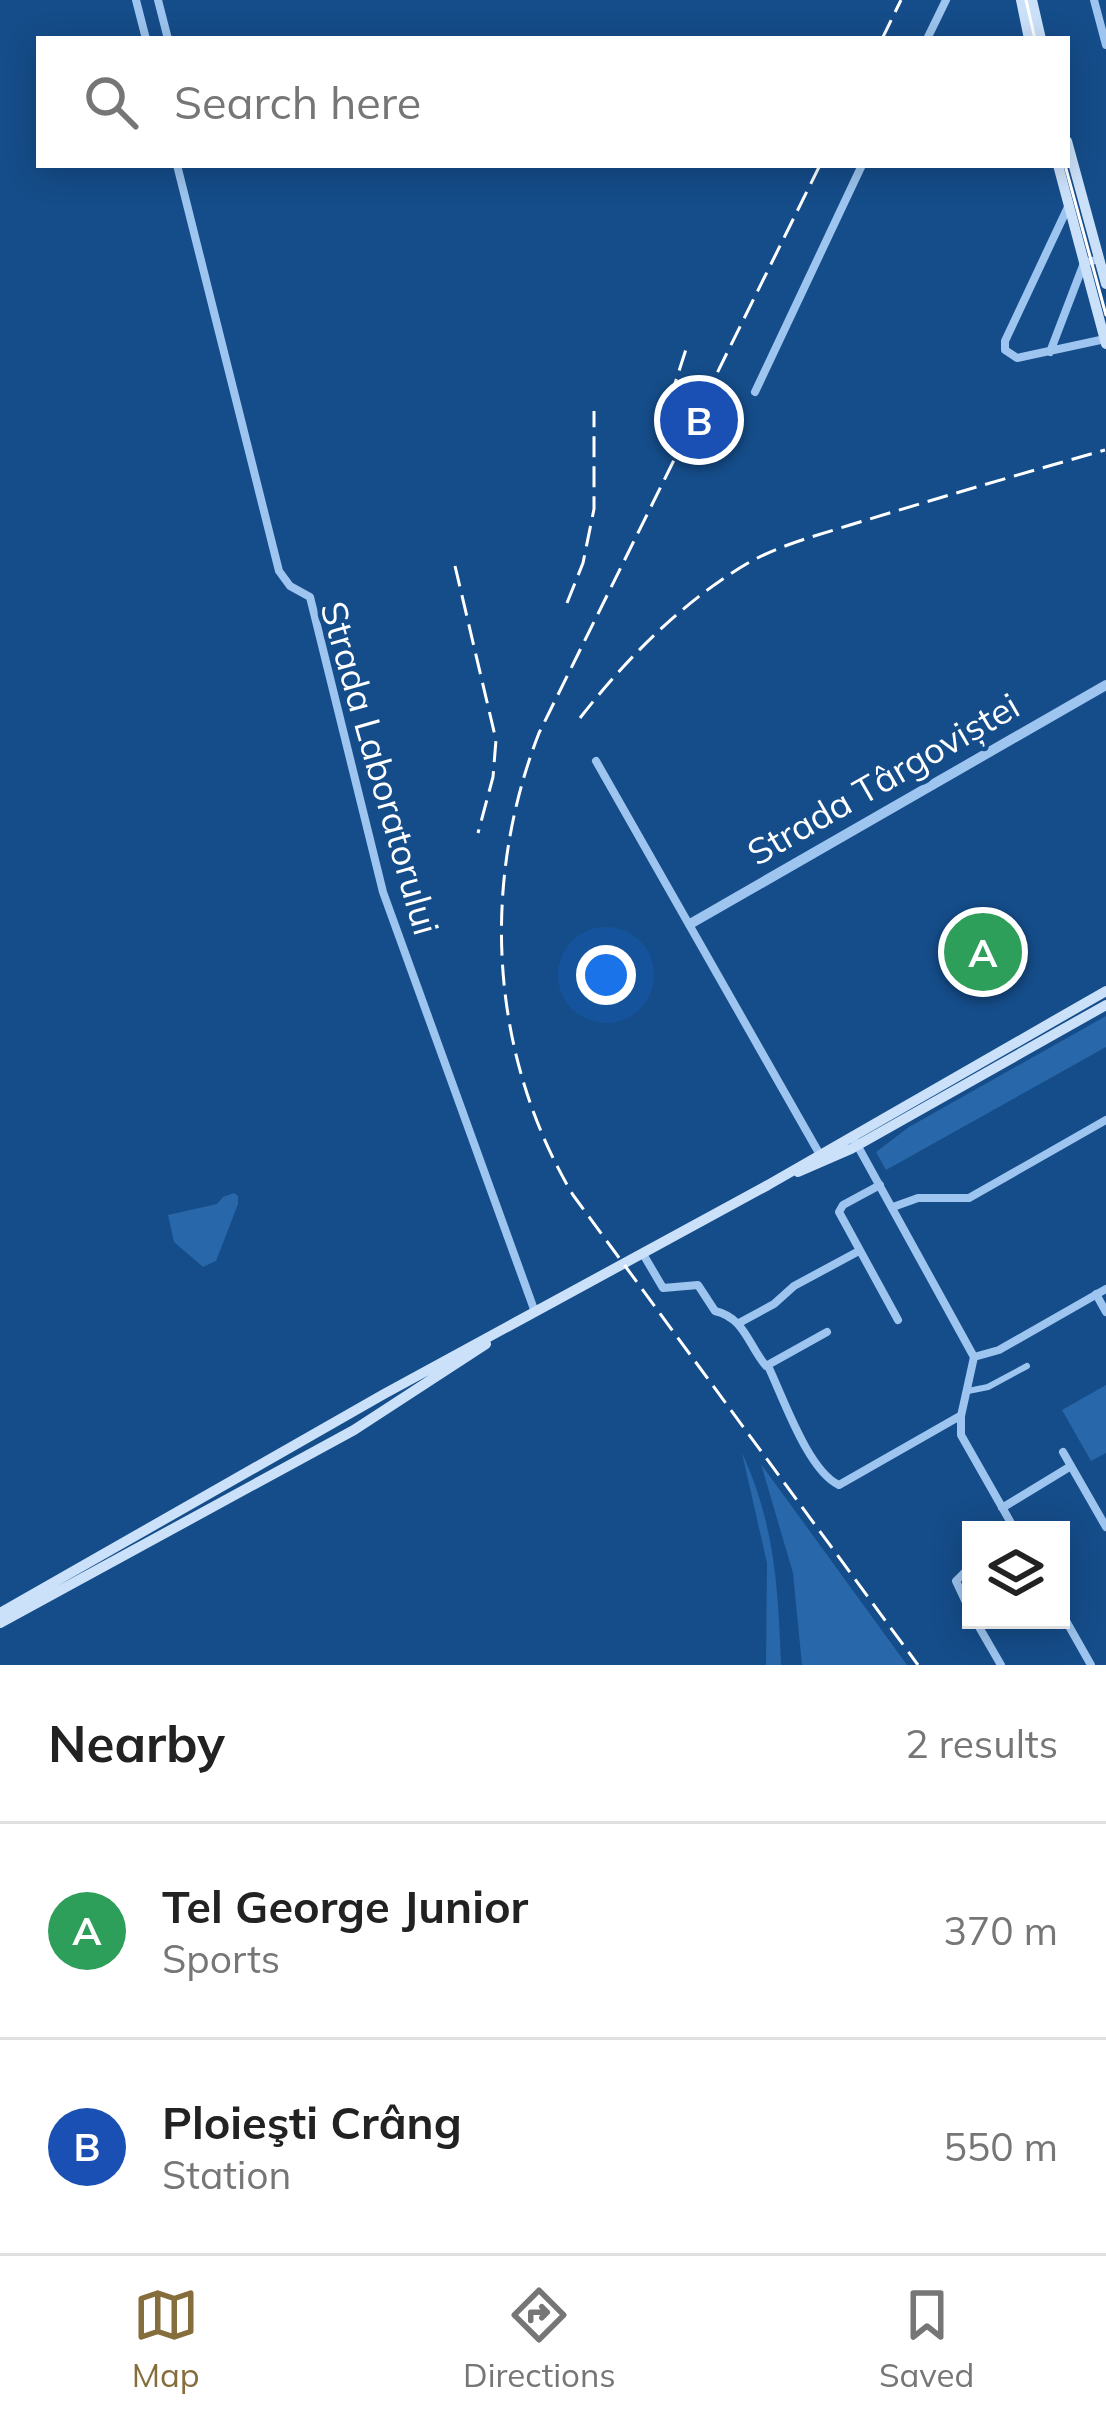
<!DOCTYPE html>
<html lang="en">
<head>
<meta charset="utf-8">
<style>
  :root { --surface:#fff; --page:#f6f6f6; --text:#222; --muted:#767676; --line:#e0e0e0; --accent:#856d3c }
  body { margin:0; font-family:Mulish,sans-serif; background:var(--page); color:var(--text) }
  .controls { position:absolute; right:36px; bottom:36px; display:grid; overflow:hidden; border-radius:0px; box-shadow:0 6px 30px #0003 }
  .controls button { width:108px; height:108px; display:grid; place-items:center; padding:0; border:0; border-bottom:3px solid var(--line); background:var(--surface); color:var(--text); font:60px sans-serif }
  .you { position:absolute; left:606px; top:975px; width:42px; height:42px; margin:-30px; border:9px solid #fff; border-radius:50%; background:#1a73e8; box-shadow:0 0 0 18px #1a73e833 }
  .badge { display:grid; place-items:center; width:78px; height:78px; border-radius:50%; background:var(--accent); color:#fff; font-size:39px; font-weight:700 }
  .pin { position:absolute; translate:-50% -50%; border:6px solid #fff; box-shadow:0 3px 12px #0006 }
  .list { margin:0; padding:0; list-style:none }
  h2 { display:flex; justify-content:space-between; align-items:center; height:156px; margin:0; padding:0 48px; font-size:51px }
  h2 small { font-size:39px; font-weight:400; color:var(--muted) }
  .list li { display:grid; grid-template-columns:78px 1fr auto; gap:36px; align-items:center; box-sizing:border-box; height:216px; padding:0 48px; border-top:3px solid var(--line) }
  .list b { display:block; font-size:45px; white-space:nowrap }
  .list p { margin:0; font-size:39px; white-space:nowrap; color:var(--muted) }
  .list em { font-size:39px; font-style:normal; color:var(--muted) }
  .icon { flex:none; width:66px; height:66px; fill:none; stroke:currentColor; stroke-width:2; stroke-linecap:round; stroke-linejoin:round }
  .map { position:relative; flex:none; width:1106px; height:1665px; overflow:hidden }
  .search { position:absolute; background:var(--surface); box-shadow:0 6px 30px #0003; left:36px; right:36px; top:36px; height:132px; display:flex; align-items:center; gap:30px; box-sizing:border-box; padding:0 42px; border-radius:0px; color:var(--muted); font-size:45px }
  .sheet { height:588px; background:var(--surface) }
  nav { display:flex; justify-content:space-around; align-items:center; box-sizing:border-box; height:168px; border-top:3px solid var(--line); background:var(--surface); font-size:33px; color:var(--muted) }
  nav a { display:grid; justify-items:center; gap:6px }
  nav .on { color:var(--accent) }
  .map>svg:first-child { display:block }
</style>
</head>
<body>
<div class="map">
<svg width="1106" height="1665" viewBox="0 0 1106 1665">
  <rect width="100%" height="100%" fill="#154d8a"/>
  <path fill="#2867a9" d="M1106,1016V1047L886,1170L876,1152L909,1127Z
    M234,1193L238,1196V1204L216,1261L203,1267L174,1242L168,1215L217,1204L223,1197Z
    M1106,1385V1453L1091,1461L1062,1410Z
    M742,1453C775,1525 778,1587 781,1665H766L767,1563Z
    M761,1464L907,1665H802L793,1573Z"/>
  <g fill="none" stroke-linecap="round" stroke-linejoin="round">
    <path stroke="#9dc5ef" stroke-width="6" d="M968,1391L988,1387L1027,1366"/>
    <path stroke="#9dc5ef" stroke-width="8" d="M136,0L146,39
      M158,0L168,39
      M1094,0L1106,45
      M927,39L946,0
      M177,165L279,571L290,586L310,597L383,892L535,1312
      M1068,207L1005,341V350L1017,358L1105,339
      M1050,352L1084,263L1099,259
      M755,392L862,165
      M596,761L819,1153
      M855,1141L974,1357L961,1416V1435L1015,1530
      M880,1185L843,1205L839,1212L898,1320
      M893,1207L918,1198H969L1106,1120
      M643,1254L663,1288L698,1285L715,1311C745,1318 748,1345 766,1366L827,1332
      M1096,1294L1106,1312
      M739,1323L774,1304L794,1286L859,1251
      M974,1357L999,1350L1106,1289
      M768,1366C783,1397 808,1471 839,1485L960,1416
      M1063,1452L1106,1527
      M1002,1508L1071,1466
      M971,1566L956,1581L971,1613
      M1061,1612L1091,1665
      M975,1620L1001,1665"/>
    <path stroke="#9dc5ef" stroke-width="10" d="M690,924L1106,685"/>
    <path stroke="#cbe1fa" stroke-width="10" d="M1021,0L1029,39
      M1032,0L1041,39
      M1067,141L1106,284
      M1058,165L1106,344
      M798,1172L851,1149L1106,1005
      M0,1613L384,1394L768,1185L1106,991
      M0,1623L354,1430L486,1344"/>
    <path stroke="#fff" stroke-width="3" d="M1026,0L1035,39
      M1065,165L1106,315"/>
    <path stroke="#fff" stroke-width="3" stroke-dasharray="21 9" stroke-linecap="butt" d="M882,39L901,0
      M820,165L539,733C480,885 490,1055 573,1195L918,1665
      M670,399L687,346
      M455,566L496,740L493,777L478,833
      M567,603L583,563L594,509V411
      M580,718C626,659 683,601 748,563C780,545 815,536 850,525C935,499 1020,474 1105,450"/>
  </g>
  <g text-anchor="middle" stroke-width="9" stroke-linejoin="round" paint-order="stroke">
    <g font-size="36" fill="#fff" stroke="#154d8a">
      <text transform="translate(380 768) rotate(74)" y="13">Strada Laboratorului</text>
      <text transform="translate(883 779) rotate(-30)" y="13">Strada Târgoviștei</text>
    </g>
  </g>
</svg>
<div class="controls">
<button><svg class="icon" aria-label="layers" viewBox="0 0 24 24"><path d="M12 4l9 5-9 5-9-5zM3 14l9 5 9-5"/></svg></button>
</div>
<div class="you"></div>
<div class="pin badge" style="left:983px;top:952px;background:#2e9e5b">A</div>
<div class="pin badge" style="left:699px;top:420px;background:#1a4fb4">B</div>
<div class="search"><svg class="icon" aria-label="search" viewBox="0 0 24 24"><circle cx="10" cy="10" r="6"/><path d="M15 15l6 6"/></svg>Search here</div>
</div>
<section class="sheet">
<h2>Nearby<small>2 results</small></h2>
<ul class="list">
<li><span class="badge" style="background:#2e9e5b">A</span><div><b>Tel George Junior</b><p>Sports</p></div><em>370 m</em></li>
<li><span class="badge" style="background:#1a4fb4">B</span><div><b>Ploieşti Crâng</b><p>Station</p></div><em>550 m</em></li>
</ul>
</section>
<nav>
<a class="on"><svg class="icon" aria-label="map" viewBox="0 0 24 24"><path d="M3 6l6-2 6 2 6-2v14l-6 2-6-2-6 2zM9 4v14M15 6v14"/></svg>Map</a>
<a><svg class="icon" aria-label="directions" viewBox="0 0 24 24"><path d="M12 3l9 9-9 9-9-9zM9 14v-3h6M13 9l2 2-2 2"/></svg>Directions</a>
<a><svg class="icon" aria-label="saved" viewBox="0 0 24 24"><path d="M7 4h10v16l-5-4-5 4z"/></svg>Saved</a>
</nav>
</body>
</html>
